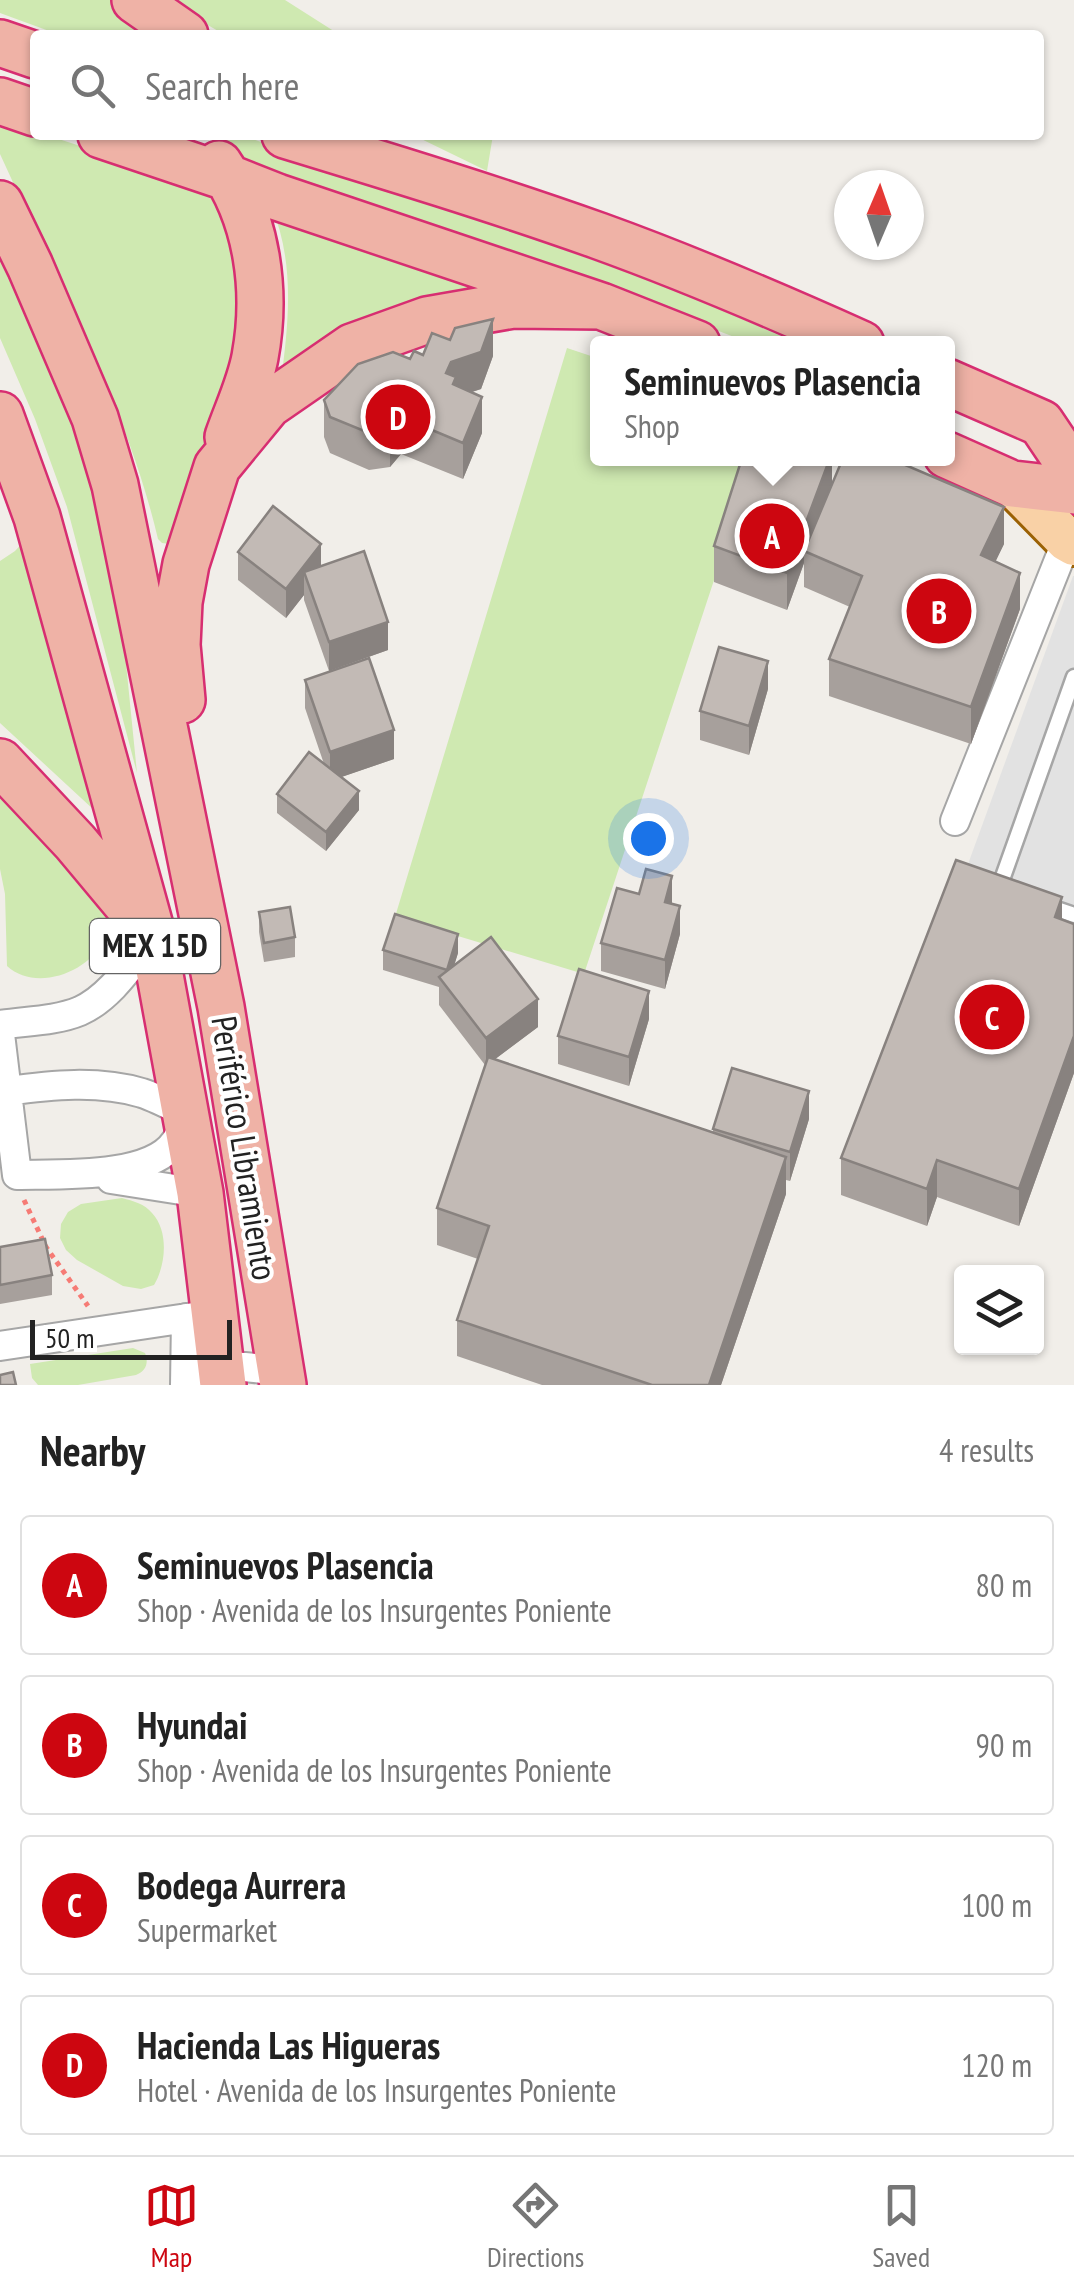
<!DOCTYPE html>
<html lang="en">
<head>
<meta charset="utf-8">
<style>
  :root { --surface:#fff; --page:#f2f2f2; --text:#222; --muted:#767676; --line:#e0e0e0; --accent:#cd0610 }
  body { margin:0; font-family:"PT Sans Narrow",sans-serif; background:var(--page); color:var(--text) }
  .controls { position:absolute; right:30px; bottom:30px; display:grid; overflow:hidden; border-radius:10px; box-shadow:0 2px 8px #0004 }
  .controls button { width:90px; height:90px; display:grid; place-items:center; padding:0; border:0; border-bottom:2px solid var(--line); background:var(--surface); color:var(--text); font:50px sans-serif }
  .compass { position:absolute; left:834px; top:170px; width:90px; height:90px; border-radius:50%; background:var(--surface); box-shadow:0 2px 8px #0004; rotate:2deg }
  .scale { position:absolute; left:30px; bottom:25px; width:202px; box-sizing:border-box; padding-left:10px; border:5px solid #222; border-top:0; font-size:28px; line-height:35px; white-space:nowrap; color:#222; -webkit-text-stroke:8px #fff; paint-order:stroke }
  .you { position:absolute; left:648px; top:838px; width:35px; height:35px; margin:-25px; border:8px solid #fff; border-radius:50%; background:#1a73e8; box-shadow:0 0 0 15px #1a73e833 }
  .badge { display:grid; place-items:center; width:65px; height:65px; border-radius:50%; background:var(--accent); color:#fff; font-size:32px; font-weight:700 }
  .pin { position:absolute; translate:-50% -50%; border:5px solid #fff; box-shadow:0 2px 10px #0006 }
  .popup { position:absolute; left:590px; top:336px; width:365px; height:130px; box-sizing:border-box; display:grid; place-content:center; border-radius:10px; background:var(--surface); filter:drop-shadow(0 2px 8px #0005); font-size:32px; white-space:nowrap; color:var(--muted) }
  .popup b { font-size:38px; color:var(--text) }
  .popup::after { content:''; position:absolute; left:50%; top:100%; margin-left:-20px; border:20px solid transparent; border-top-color:var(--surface) }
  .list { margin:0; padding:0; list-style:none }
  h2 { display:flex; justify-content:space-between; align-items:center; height:130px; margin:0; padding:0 40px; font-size:42px }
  h2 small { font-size:32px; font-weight:400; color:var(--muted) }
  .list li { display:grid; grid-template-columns:65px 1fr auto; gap:30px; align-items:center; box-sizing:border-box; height:140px; margin:0 20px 20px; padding:0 20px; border:2px solid var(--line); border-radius:10px }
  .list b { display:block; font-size:38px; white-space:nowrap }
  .list p { margin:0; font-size:32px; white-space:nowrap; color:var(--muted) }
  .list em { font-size:32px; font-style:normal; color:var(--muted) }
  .icon { flex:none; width:55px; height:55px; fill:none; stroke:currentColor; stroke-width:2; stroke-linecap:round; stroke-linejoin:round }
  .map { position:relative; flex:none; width:1074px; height:1385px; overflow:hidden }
  .search { position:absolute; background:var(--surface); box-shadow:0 2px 8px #0004; left:30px; right:30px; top:30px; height:110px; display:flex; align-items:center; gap:25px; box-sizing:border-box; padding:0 35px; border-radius:10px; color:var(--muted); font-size:38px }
  .sheet { height:770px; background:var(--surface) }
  nav { display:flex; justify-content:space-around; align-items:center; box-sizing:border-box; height:140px; border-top:2px solid var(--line); background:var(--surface); font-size:28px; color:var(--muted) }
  nav a { display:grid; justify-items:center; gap:5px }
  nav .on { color:var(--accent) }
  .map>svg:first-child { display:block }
</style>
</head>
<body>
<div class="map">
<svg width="1074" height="1385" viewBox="0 0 1074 1385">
  <rect width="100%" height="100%" fill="#f1eee9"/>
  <path fill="#cfe9b1" d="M0,0H119L164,35H60L0,13Z
    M173,0H285L340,35H225L187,13Z
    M0,120L35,131V135H46L221,191L243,255V366L170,544L162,543L158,539C126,403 57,280 0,154Z
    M221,135H241L669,287L797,343H750L661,309L243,164Z
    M413,135H493L487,171Z
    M271,205L472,274L484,299L281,381C289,320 295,263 271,205Z
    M0,241L88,438L113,534L137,773L67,507L35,419L0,338Z
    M567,348L597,358V458L754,459L584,974L395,917Z
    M29,536L56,629L94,810L0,723V561L15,551Z
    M0,784L105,901C107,915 109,929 103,941C88,973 35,992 7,966L5,894L0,869Z
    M122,1198C133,1201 145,1204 152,1213C169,1231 166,1265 154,1285L141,1289L123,1286L77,1260L66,1250L60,1238L61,1224L68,1212L81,1204Z
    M133,1348L145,1353C149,1363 146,1371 136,1375L78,1385H38L32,1378L30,1364Z"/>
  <path fill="#e2e2e2" d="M1073,576H1074V960L956,897Z"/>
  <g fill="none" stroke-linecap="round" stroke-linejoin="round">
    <g stroke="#a6a6a6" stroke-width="19">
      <path id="service" d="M1004,890L999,888L1074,677
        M1048,906L1074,915"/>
    </g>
    <g stroke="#a6a6a6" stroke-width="32">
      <path id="minor" d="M955,821L1067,540
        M0,1025C26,1021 56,1021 80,1011C111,997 132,963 153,937
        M0,1034L17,1175C59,1174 150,1179 175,1142C181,1135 183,1121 186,1113C172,1106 157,1098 142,1093C98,1080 51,1085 7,1091
        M111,1179L200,1193
        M0,1346L214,1314
        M185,1385L186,1318
        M190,1385C211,1363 240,1365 267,1370"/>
    </g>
    <g stroke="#9b6104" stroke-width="48">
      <path id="primary" d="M1012,484L1067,540L1074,544"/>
    </g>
    <g stroke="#d72e71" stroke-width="50">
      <path id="trunk" d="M135,0L185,35
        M0,43L35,55
        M0,101L35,113
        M101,135L229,178L277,197L601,306L697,344
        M285,135C390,167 495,199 599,236C688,268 774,305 861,344
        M219,164C258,219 267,292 255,357C250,384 237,411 228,437
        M0,204L30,266L95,418L115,485L221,1007L283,1385
        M947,382L1041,423L1074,472
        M0,415L37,517L153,937L200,1193L223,1385
        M947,455L1012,484L1074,491
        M182,700L177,645L179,602L186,564L217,467L268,405L352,347L427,320L513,305L601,306
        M0,762L75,842L141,921"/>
    </g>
    <path stroke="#f67b75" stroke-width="5" stroke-dasharray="5 5" stroke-linecap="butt" d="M24,1200L46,1247L88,1306"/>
    <use href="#service" stroke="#fff" stroke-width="14"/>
    <use href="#minor" stroke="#fff" stroke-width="28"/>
    <use href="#primary" stroke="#f9d1a6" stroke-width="42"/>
    <use href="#trunk" stroke="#efb2a6" stroke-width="45"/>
  </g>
  <path fill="#a7a09c" d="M423,355L493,356L481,389L472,392L482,433L463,479L401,454L390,467L369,470L330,453L324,437V400Z
    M832,458V484L1004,544L995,561L1020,609L971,744L829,696V659L850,607L804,587V563L787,610L714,582V546Z
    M238,552L321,566L388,650L329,671L304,600V595L286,618L238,580Z
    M305,680L394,759L341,777L359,810L326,851L277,813V794L324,764L305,708Z
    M768,689L749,755L700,740V711Z
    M672,904L680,934L665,989L601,971V943Z
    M259,912L295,937V957L264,962L259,932Z
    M1062,920L1074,924V1073L1019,1226L937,1197L927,1226L841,1195V1158Z
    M383,950L458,953L454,965L538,1027L495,1059L713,1133V1129L809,1119L790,1181L786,1180V1194L721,1385H542L457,1356V1320L478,1259L437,1245V1208L485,1065L439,1005V987L383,970Z
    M649,1019L629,1086L558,1064V1036Z
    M0,1247L52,1275V1295L0,1304Z"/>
  <path fill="#88827f" d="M493,319V356L481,389L456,397L446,373L451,362Z
    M482,397V433L463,479V443Z
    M401,417V454L390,467V431Z
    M830,458H832V490L804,551V563L787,610V573Z
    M1004,507V544L981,592V555Z
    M321,544V572H304V595L286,618V589Z
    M1020,573V609L971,744V707Z
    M388,622V650L329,671V642Z
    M768,661V689L749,755V726Z
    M394,730V759L330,781V752Z
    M359,791V810L326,851V832Z
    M672,876V904L665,902Z
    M1062,897V934L1055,917Z
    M680,906V934L665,989V960Z
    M458,934V953L447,989V970Z
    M649,991V1019L629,1086V1057Z
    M538,999V1027L486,1066V1038Z
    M1074,1036V1073L1019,1226V1189Z
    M809,1091V1119L790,1181V1152Z
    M786,1157V1194L721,1385H709Z
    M937,1160V1197L927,1226V1189Z"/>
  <path fill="#c2bab5" stroke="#88827f" stroke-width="2.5" d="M493,319L481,352L451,362L446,373L456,377L453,384L482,397L463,443L401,417L390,431L369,433L330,417L324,400L358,364L393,352L410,359L414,351L423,355L432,333L450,340L455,328Z
    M742,458H830L787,573L714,546Z
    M843,458H889L1004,507L981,555L1020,573L971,707L829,659L862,576L804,551Z
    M273,506L321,544L286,589L238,552Z
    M364,551L388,622L329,642L304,572Z
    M719,647L768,661L749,726L700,711Z
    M369,658L394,730L330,752L305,680Z
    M309,752L359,791L326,832L277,794Z
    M956,860L1062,897L1055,917L1074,924V1036L1019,1189L937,1160L927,1189L841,1158Z
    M646,869L672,876L665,902L680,906L665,960L601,943L617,888L639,894Z
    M290,907L295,937L264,943L259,912Z
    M395,914L458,934L447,970L383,950Z
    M491,937L538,999L486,1038L439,977Z
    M579,969L649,991L629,1057L558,1036Z
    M488,1057L786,1157L709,1385H652L457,1320L489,1226L437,1208Z
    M732,1068L809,1091L790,1152L713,1129Z
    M45,1239L52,1275L0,1285V1247Z
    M13,1372L16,1385H0V1375Z"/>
  <g text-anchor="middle" stroke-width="8" stroke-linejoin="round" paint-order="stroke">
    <rect fill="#fff" stroke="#646464" stroke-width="2.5" x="90" y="919" width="130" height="54" rx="8"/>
    <g font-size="32" font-weight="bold" fill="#222">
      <text x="155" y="957">MEX 15D</text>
    </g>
    <g font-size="35" fill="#222" stroke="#fff">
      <text transform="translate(244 1148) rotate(81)" y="12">Periférico Libramiento</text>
    </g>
  </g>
</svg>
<div class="controls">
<button><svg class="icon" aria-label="layers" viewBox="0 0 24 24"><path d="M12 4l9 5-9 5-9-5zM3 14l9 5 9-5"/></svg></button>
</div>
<svg class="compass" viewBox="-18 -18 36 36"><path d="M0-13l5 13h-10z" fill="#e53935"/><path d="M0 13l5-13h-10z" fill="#767676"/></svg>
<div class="scale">50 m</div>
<div class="you"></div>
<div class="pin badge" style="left:772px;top:536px">A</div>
<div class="popup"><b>Seminuevos Plasencia</b>Shop</div>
<div class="pin badge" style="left:939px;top:611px">B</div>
<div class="pin badge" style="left:992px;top:1017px">C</div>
<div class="pin badge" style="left:398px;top:417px">D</div>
<div class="search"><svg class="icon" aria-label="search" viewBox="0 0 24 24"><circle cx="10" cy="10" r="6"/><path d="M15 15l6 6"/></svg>Search here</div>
</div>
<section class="sheet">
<h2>Nearby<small>4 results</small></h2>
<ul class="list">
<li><span class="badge">A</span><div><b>Seminuevos Plasencia</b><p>Shop · Avenida de los Insurgentes Poniente</p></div><em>80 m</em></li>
<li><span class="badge">B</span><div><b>Hyundai</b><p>Shop · Avenida de los Insurgentes Poniente</p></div><em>90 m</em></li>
<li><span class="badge">C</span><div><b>Bodega Aurrera</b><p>Supermarket</p></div><em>100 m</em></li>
<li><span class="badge">D</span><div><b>Hacienda Las Higueras</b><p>Hotel · Avenida de los Insurgentes Poniente</p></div><em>120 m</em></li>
</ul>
</section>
<nav>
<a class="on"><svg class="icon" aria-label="map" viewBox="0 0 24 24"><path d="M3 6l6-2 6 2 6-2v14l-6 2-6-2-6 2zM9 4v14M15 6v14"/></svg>Map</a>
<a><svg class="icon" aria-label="directions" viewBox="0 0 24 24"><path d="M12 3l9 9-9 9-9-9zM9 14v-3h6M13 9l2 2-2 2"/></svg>Directions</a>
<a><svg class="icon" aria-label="saved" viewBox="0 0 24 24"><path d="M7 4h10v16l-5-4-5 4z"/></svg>Saved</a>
</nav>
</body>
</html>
